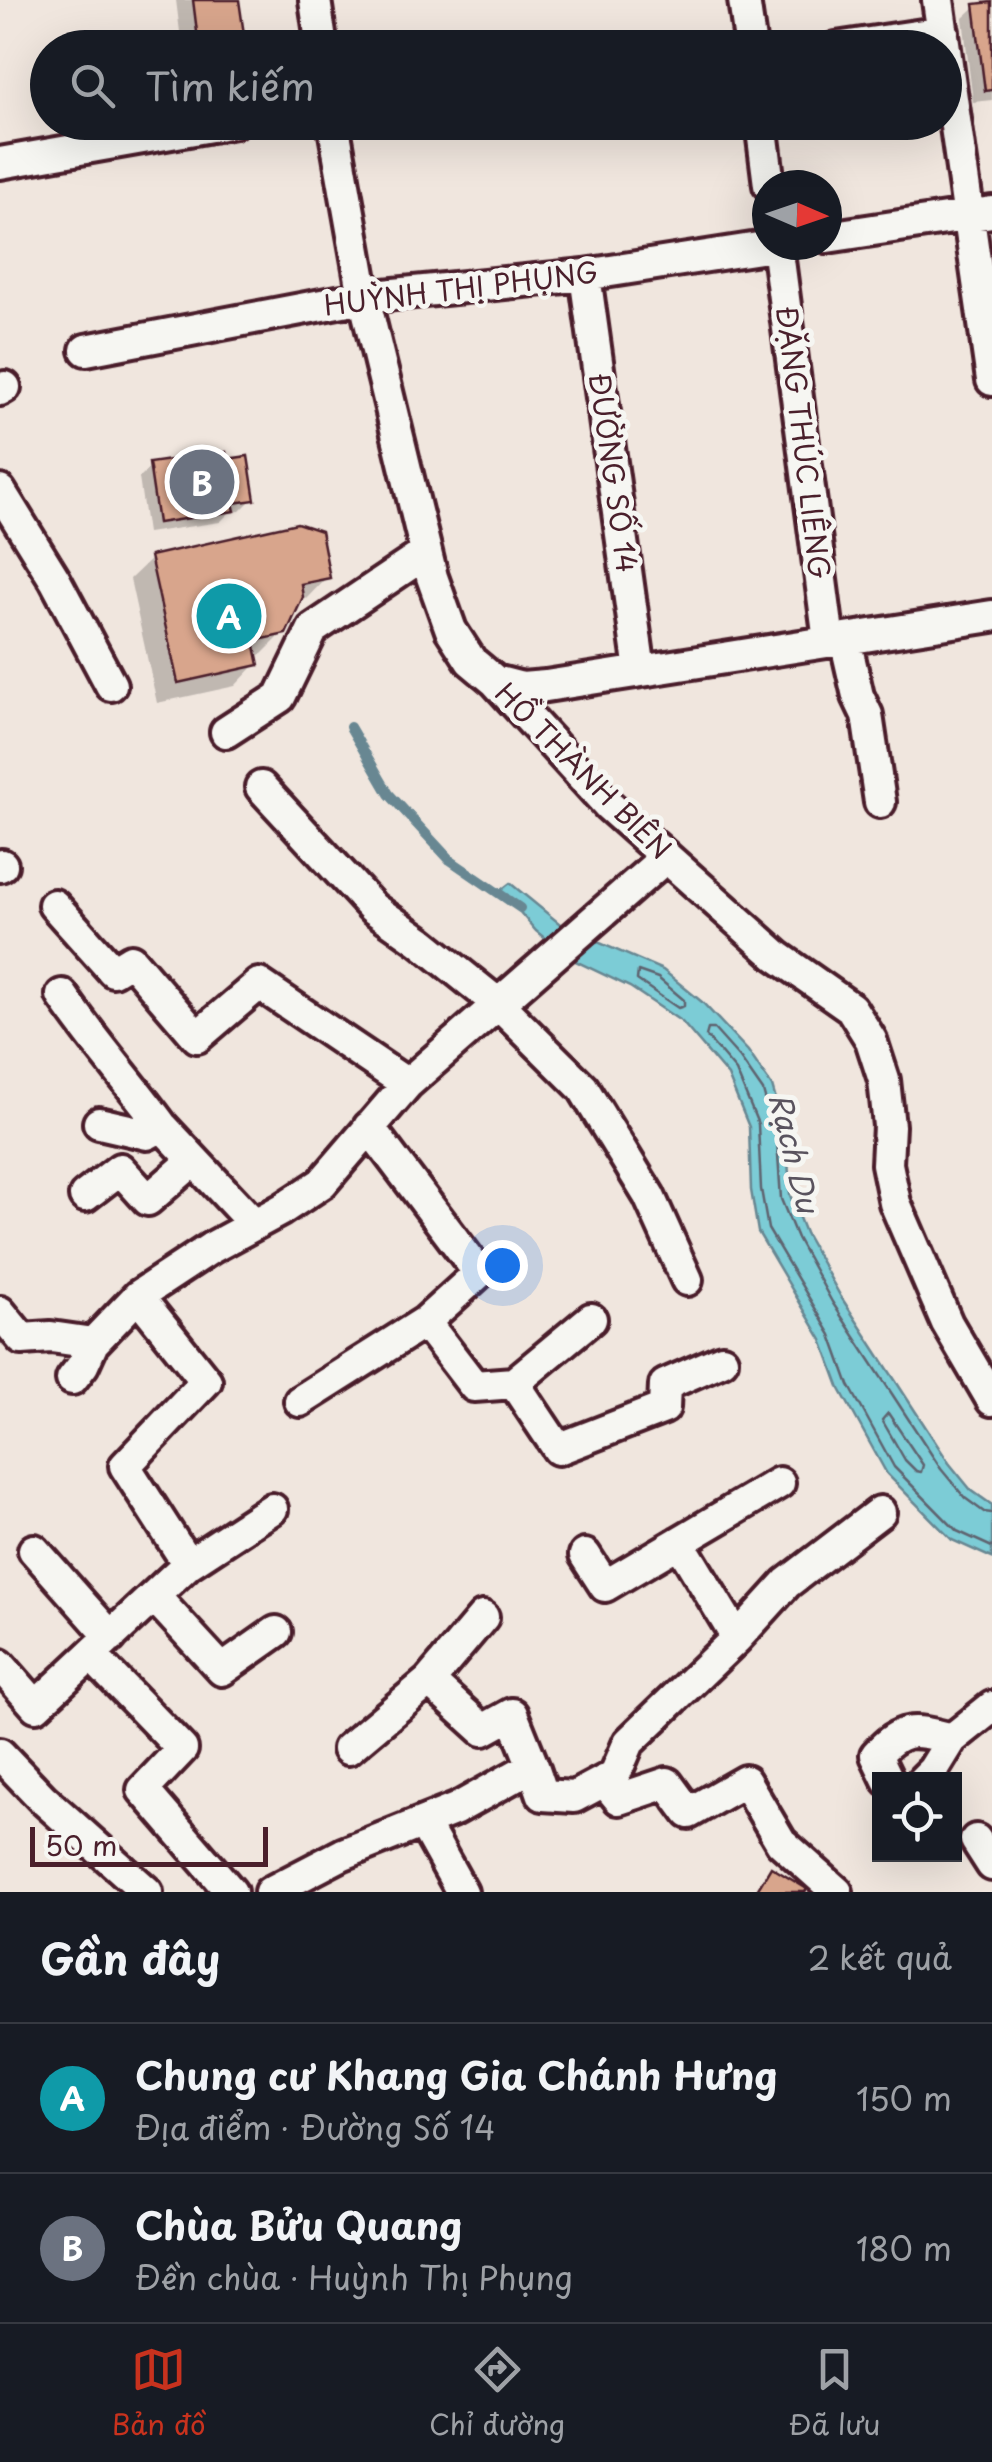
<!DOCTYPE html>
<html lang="vi">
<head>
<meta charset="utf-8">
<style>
  :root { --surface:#171b24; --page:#20242c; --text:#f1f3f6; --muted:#9ea1a6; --line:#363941; --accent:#c8321e }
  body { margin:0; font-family:"Playpen Sans",sans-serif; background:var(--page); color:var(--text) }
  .controls { position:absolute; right:30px; bottom:30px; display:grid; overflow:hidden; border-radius:0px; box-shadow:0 10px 40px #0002 }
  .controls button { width:90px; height:90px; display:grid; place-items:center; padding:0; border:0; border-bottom:2px solid var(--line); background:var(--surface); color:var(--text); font:50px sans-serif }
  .compass { position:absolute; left:752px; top:170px; width:90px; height:90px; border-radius:50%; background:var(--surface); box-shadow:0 10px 40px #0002; rotate:92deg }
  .scale { position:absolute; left:30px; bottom:25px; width:238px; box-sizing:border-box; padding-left:10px; border:5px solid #4a1f2b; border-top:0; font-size:28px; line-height:35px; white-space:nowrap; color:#4a1f2b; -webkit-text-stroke:8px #f6f6f2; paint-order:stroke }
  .you { position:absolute; left:502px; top:1265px; width:35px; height:35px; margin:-25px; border:8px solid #fff; border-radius:50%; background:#1a73e8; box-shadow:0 0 0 15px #1a73e833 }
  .badge { display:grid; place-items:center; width:65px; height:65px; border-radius:50%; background:var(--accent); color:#fff; font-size:32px; font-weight:700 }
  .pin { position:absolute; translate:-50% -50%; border:5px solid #fff; box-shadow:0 2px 10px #0006 }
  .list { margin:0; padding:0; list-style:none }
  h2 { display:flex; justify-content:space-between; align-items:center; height:130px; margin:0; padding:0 40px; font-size:42px }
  h2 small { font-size:32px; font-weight:400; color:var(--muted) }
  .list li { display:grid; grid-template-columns:65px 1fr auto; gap:30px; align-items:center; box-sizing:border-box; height:150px; padding:0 40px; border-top:2px solid var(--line) }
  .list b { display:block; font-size:38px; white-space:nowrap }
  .list p { margin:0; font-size:32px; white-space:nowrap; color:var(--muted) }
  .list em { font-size:32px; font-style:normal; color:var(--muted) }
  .icon { flex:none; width:55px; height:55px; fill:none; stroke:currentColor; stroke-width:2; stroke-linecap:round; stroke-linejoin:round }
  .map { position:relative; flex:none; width:992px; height:1892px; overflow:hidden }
  .search { position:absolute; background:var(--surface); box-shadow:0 10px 40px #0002; left:30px; right:30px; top:30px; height:110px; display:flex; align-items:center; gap:25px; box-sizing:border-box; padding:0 35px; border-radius:55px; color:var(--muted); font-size:38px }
  .sheet { height:430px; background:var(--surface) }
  nav { display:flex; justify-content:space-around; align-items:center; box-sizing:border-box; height:140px; border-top:2px solid var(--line); background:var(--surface); font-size:28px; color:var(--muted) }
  nav a { display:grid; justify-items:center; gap:5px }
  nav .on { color:var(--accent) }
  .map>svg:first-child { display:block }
</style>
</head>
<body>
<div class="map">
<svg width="992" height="1892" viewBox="0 0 992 1892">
  <rect width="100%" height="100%" fill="#f0e6de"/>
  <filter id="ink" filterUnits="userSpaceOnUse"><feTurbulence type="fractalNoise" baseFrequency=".01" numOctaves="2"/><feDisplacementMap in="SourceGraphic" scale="20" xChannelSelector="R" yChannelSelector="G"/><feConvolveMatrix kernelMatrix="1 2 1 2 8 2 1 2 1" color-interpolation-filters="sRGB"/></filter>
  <g filter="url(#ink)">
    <path fill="#7cccd6" stroke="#688792" stroke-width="2.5" d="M510,883L565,928L663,970L702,1002L748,1051L772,1086L787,1139L790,1195L805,1233L841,1297L949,1463L971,1490L992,1505V1558L952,1540L887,1474L840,1389L822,1340L758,1232L751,1190L749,1127L728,1076L682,1022L630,987L569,958L536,931L501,890Z"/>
    <path fill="#0003" d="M176,0H237L243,48H182Z
      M992,4V100L973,102L963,18L976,6Z
      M151,466L252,499L240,511L230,512L220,522L147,533L139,478Z
      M152,558L327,577L306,599L299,600L284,632L262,654L254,656L256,664L235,686L157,703L130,579Z"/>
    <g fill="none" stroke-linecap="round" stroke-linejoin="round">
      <path stroke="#5e646f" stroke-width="2.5" d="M638,971L658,978L684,1000V1006L678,1008L637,980Z
        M888,1413L923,1465L921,1472L916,1471L905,1460L882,1420Z
        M992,1513L984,1512L965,1498L941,1469L832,1302L797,1238L781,1199L777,1141L763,1091L740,1058L714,1029H708L706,1036L736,1071L758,1124L761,1189L768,1229L831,1335L849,1385L894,1467L957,1531L992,1547"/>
      <path stroke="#688792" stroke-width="10" d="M350,727L389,794L450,860L520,908"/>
    </g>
    <path fill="#d8a58c" stroke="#4a1f2b" stroke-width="2.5" d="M193,0H239L246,48H199Z
      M992,2V90L985,91L974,4Z
      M226,452L227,459L248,456L255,500L233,503L235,511L158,523L149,463Z
      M297,523L321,531L330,578L301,584L303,597L286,634L254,641L259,665L178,683L150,556Z
      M771,1867L807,1889L805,1892H756Z"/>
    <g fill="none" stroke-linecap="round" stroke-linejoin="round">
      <g stroke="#4a1f2b" stroke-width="38">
        <path id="minor" d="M315,0L322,48
          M744,0L751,48
          M938,0L992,380
          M836,48L943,32
          M333,122L364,297L432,577L451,630L471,661L495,681L608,805L777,956L851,1008L871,1040L884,1080L889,1126L887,1164L895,1203L947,1323L992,1400
          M761,122L769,185
          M0,163L234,122
          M827,237L992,212
          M777,245L829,641
          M585,275L640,671
          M86,350L364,297L585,275L778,245
          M0,390L5,387
          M0,491L55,580L111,685
          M845,639L858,696L867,715L880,802
          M495,681L522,688L546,686L992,616
          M226,732L280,697L313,629L426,553
          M261,787L373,908L420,941L497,1003L583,1088L649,1196L687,1280
          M0,866L2,865
          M54,905L113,971L131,960L197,1037L259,984L407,1084
          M62,995C93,1041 129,1081 162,1126
          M99,1123L147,1134L162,1126L254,1224
          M369,1127L479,1273L425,1322L474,1386L514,1383L558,1449L664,1408L665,1385L722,1360
          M85,1196L120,1169L148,1200L194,1160
          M0,1312L22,1339L51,1337L93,1343L138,1296L211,1248L281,1210L322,1183L407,1084L666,857
          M72,1379L83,1365L93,1343
          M514,1383L591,1319
          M300,1401L425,1322
          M679,1542L737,1638
          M34,1550L111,1637
          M585,1555L605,1586L779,1483
          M188,1564L272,1509
          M154,1596L222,1670L276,1632
          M91,1655L182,1749L143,1790L231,1892
          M0,1665L36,1706L188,1564L125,1466L206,1381L138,1296
          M429,1681L483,1617
          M348,1749L429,1681L483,1730L512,1714L533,1766
          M0,1754L43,1799L147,1892
          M888,1780L876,1755C903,1725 915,1730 952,1739
          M923,1780L933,1770L952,1739L992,1707
          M604,1781L614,1777L629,1742L737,1638L787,1583L880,1512
          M423,1822L462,1892
          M976,1840L992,1865
          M270,1892L343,1854L456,1809L533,1766L543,1795L574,1797L604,1781L619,1799L667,1783L689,1813L745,1781L781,1842L837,1892"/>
      </g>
      <use href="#minor" stroke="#f6f6f2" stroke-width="30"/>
    </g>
  </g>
  <g text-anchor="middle" stroke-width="10" stroke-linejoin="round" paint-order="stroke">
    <g font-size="28" fill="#4a1f2b" stroke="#f6f6f2">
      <text transform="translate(461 289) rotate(-7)" y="10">HUỲNH THỊ PHỤNG</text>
      <text transform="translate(803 443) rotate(83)" y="10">ĐẶNG THÚC LIÊNG</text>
      <text transform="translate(613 473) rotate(82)" y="10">ĐƯỜNG SỐ 14</text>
      <text transform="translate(583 771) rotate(45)" y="10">HỒ THÀNH BIÊN</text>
    </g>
    <g font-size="30" font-style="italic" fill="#59535e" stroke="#f6f6f2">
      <text transform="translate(793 1153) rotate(76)" y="10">Rạch Du</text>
    </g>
  </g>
</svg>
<div class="controls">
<button><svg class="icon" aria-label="locate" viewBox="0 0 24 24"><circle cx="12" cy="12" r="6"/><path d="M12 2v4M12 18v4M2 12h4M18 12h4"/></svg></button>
</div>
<svg class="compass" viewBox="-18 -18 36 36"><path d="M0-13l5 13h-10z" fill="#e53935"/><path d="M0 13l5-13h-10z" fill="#9ea1a6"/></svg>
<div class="scale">50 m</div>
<div class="you"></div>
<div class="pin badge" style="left:229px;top:616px;background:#0f9aa8">A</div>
<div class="pin badge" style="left:202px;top:482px;background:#6b7280">B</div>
<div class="search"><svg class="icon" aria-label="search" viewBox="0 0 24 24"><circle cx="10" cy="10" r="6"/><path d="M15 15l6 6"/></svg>Tìm kiếm</div>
</div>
<section class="sheet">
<h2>Gần đây<small>2 kết quả</small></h2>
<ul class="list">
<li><span class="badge" style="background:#0f9aa8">A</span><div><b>Chung cư Khang Gia Chánh Hưng</b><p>Địa điểm · Đường Số 14</p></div><em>150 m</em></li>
<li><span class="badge" style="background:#6b7280">B</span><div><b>Chùa Bửu Quang</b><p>Đền chùa · Huỳnh Thị Phụng</p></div><em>180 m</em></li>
</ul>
</section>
<nav>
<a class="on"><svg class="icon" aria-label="map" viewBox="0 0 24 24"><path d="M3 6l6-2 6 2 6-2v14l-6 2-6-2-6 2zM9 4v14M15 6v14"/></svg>Bản đồ</a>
<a><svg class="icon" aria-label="directions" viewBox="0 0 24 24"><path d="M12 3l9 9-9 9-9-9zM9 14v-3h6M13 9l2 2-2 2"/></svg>Chỉ đường</a>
<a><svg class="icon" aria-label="saved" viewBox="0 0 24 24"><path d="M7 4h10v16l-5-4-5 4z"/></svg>Đã lưu</a>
</nav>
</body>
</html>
